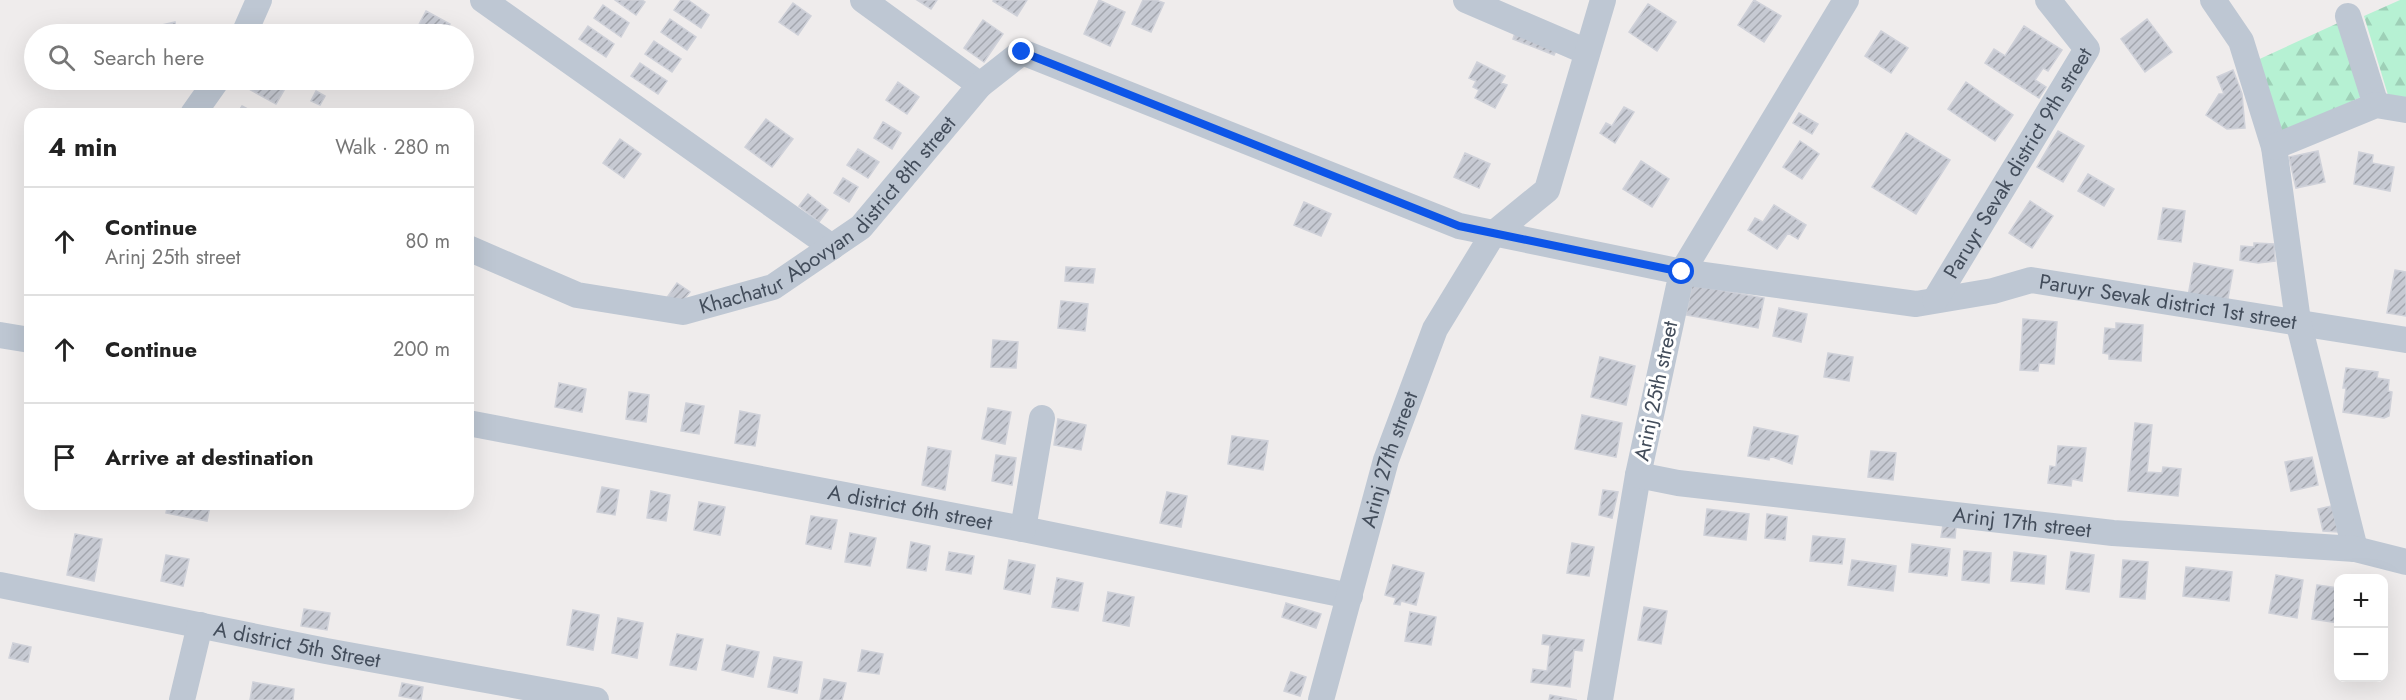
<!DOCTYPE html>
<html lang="en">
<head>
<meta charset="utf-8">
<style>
  :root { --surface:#fff; --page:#f2f2f2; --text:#222; --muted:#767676; --line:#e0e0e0 }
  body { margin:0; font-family:Jost,sans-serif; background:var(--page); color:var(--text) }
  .controls { position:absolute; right:18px; bottom:18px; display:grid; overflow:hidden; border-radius:12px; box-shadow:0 6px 24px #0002 }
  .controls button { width:54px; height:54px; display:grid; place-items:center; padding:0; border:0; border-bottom:2px solid var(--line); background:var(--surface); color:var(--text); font:30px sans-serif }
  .stop { position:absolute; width:18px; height:18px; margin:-14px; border:4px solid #0d55e8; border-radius:50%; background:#fff }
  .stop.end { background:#0d55e8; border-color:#fff; box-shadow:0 2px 6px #0008 }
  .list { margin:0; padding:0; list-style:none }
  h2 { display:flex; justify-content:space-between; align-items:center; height:78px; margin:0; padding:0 24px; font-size:26px }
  h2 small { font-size:20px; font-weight:400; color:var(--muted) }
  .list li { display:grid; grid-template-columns:39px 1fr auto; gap:18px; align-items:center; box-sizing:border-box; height:108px; padding:0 24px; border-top:2px solid var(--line) }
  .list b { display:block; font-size:22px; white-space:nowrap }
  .list p { margin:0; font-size:20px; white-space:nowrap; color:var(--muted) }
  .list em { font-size:20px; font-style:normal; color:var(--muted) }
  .icon { flex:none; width:33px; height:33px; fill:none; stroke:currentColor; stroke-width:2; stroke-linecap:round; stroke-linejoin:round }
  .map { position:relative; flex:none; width:2406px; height:700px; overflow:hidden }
  .search { position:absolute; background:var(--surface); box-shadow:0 6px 24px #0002; left:24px; top:24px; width:450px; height:66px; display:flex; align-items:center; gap:15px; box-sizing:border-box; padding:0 21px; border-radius:33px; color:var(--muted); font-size:22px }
  .panel { position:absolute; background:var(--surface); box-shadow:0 6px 24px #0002; left:24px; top:108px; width:450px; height:402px; border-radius:18px }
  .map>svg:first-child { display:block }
</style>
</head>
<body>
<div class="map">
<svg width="2406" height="700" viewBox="0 0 2406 700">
  <defs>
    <pattern id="forest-firs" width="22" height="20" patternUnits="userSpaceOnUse" patternTransform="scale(1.5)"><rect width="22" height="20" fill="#b6f1d3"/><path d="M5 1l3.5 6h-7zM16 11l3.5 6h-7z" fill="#9ed0b7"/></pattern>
    <pattern id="building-hatch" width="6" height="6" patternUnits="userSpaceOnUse" patternTransform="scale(1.5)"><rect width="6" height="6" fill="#c7cad3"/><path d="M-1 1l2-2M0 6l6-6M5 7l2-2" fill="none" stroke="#a3a6ae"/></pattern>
  </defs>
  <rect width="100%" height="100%" fill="#efecec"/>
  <path fill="url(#forest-firs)" d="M2400,0H2406V99L2388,95L2364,16Z
    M2338,23L2361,97L2280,135L2253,62Z"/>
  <path fill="url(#building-hatch)" stroke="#cfd1d9" stroke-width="1.5" d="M615,0H642L645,2L636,15Z
    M681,0H688L709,15L701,28L674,10Z
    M917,0H937L931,9Z
    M994,0H1027L1017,16L993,1Z
    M1099,0L1125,12L1110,46L1084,34Z
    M1143,0H1156L1164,3L1151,32L1132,24Z
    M1754,0L1781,16L1764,42L1738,25Z
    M793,3L811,16L798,35L779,22Z
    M1648,4L1676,22L1657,51L1629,32Z
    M603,5L629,23L621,37L594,18Z
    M426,11L450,24L445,34H414Z
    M670,19L696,37L687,50L661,32Z
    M2147,19L2172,52L2145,72L2121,39Z
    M983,20L1003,34L984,62L964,48Z
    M175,22L177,34H154L153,27Z
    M588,26L614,44L606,57L579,39Z
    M2024,26L2062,50L2048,71L2043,68L2035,80L2046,87L2039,98L1985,63L1994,49L2005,56Z
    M1516,30L1558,47L1554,55L1513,39Z
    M1881,31L1908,48L1891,73L1865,56Z
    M654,41L681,59L672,72L645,54Z
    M1477,62L1505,76L1501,83L1507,85L1495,108L1475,98L1479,90L1473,87L1476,81L1469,78Z
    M640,63L667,81L658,94L631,76Z
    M2233,70L2242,94L2245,128L2227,129L2206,115L2219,94H2224L2217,77Z
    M252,80H290L276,104L247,88Z
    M898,82L919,97L907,114L886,100Z
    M1966,82L2013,115L1995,141L1948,109Z
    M316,91L325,96L320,105L311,101Z
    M242,106L257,114H237Z
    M1624,107L1634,112L1615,143L1600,133L1606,123L1612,126Z
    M1799,113L1818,124L1812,134L1793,123Z
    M766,119L793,139L772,167L745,147Z
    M883,122L901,133L892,149L874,138Z
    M2058,131L2084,146L2063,182L2037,167Z
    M1906,133L1950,160L1916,214L1872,187Z
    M620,139L641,154L624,178L603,163Z
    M1800,141L1819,154L1802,179L1783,167Z
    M858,149L879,162L868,178L847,165Z
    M2318,151L2325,182L2296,188L2289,157Z
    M2359,152L2373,155L2372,163L2394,167L2390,191L2354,184Z
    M1465,153L1490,164L1479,188L1454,177Z
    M1641,161L1669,179L1652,207L1623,189Z
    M2088,174L2114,189L2104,206L2078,191Z
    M843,178L858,187L849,202L834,193Z
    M808,194L828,210L819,222L799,206Z
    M2030,201L2053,216L2032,248L2009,233Z
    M1304,202L1331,214L1321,236L1294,225Z
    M1774,205L1806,225L1798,239L1788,233L1777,249L1748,230L1755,218L1763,222Z
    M2163,208L2185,211L2181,242L2158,239Z
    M2254,243L2274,244L2275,261L2258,263L2240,260L2241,246L2254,247Z
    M2194,263L2233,270L2227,304L2188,296Z
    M1066,267L1095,269L1093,283L1065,281Z
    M2395,270L2406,272V316L2387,313Z
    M677,283L690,292L682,302L666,299Z
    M1692,285L1764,298L1758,328L1686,315Z
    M1061,301L1088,304L1085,331L1058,328Z
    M1779,308L1807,314L1801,342L1773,336Z
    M2023,319L2057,322L2054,364L2039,363L2038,371L2020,370Z
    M2116,323L2143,325L2141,361L2109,359V354L2103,353L2105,328L2116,329Z
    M993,340L1018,342L1016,368L991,367Z
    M1828,353L1853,357L1849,381L1824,377Z
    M1600,357L1635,366L1626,405L1591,397Z
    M2346,368L2378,372L2377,378L2389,380L2388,391L2392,392L2389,416L2384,418L2343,412L2346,388H2343Z
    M559,383L586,389L582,412L555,407Z
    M629,392L649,395L646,422L626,419Z
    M686,403L704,406L699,434L681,431Z
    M988,408L1011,412L1005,444L982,439Z
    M740,411L760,415L755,446L735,443Z
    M1582,415L1622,423L1616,457L1575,449Z
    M1058,419L1086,425L1081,450L1054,445Z
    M2135,423L2152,425L2147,472L2162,473L2163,467L2181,469L2178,496L2128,491Z
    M1754,427L1798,436L1792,464L1770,456L1769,460L1748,456Z
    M1232,436L1268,441L1263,470L1228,464Z
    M2058,446L2086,448L2082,481L2072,479L2071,486L2048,483L2050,466L2056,467Z
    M928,447L951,451L945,490L922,485Z
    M1871,451L1896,453L1893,480L1868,477Z
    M996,455L1016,458L1012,485L992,481Z
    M2312,457L2318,485L2291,491L2285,462Z
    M602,487L619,490L615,515L597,512Z
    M1603,490L1618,492L1612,518L1599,515Z
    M651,491L670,495L666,521L647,518Z
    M1167,492L1187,496L1181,527L1160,523Z
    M699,502L725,507L720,535L694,530Z
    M168,504L210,506L207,521L166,513Z
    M2332,506L2338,532L2323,531L2318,509Z
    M1707,509L1749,514L1746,540L1704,535Z
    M1767,514L1787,517L1785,540L1765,538Z
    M811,516L837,520L831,549L806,544Z
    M1943,525L1956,527L1955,538L1941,537Z
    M850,533L876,538L870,566L845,562Z
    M75,534L102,539L94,581L67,575Z
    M1813,536L1845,539L1842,564L1810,561Z
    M911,542L930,546L926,571L907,568Z
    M1572,543L1594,547L1589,576L1567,573Z
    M1912,544L1950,549L1947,576L1909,572Z
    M1964,551L1991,553L1989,583L1962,580Z
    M949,552L974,556L971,574L946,570Z
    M2014,552L2046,556L2044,584L2011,581Z
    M2071,552L2094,555L2089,592L2066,589Z
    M166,555L189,559L183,586L161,581Z
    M1009,560L1035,565L1030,594L1004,589Z
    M1852,560L1896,566L1893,591L1848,585Z
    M2123,560L2148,562L2145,599L2120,597Z
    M1393,565L1424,573L1416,605L1401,601L1400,605L1394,604L1396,598L1385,595Z
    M2186,567L2232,572L2229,601L2183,596Z
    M2276,575L2303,580L2297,618L2269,613Z
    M1057,578L1083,583L1078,611L1052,607Z
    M2317,585L2338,588V623L2312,619Z
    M1108,592L1134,597L1129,626L1103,621Z
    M1286,603L1321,614L1316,628L1282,617Z
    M1644,607L1667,611L1661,644L1638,640Z
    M304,609L330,613L327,630L301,626Z
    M573,610L599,615L593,650L567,645Z
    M1410,612L1436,617L1431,645L1405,641Z
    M618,618L643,623L637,658L612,653Z
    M677,634L703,639L696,670L670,665Z
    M1543,635L1584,640L1582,651L1574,650L1570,687L1531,682L1533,669L1547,671L1550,645L1542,644Z
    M13,643L31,647L28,662L9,658Z
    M727,645L759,652L753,677L722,670Z
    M862,650L883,654L879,674L858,671Z
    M774,657L802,662L797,693L768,687Z
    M1291,672L1306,677L1300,696L1284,691Z
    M824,679L846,683L842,700H820Z
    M253,682L294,689L293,700H250Z
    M402,683L423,687L421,700L399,696Z
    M1550,695L1577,700H1549Z"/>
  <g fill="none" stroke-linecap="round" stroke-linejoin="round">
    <g stroke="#bec7d3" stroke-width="26">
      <path d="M483,0L832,247"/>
      <path d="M863,0L980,85"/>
      <path d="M1466,0L1587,52"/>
      <path id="s1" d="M1846,0L1682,272L1916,304L1993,291L2031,280L2406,340"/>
      <path d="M2213,0L2241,41L2274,147L2298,321L2355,549"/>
      <path d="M2348,16L2376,105"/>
      <path d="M244,34L259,0"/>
      <path d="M193,114L217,80"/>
      <path d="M2274,147L2376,105L2406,110"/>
      <path id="s2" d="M468,248L577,295L683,312L773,287L861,227L980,85L1022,52L1459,226L1682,272L1638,475L1600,700"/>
      <path id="s3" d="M1935,300L2087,49L2048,0"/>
      <path d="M0,335L30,340"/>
      <path id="s4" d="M468,423L1023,529L1350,596"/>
      <path id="s5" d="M1638,475L1678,483L2113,533L2355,549L2406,562"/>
      <path d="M1023,529L1042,418"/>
      <path id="s6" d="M0,585L326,651L596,700"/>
      <path d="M182,700L200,625"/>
      <path id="s7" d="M1321,700L1386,460L1435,329L1493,234L1547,190L1603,0"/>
    </g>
  </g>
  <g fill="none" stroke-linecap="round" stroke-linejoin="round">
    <path stroke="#0d55e8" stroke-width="8" d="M1022,52L1459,226L1682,272"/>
  </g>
  <g text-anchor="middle" stroke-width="6" stroke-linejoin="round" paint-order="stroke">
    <g font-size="21" fill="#434d5b" stroke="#fff">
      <text dy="7" stroke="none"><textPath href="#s3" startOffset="160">Paruyr Sevak district 9th street</textPath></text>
      <text dy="7" stroke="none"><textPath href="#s2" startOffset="405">Khachatur Abovyan district 8th street</textPath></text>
      <text dy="7" stroke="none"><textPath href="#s1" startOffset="810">Paruyr Sevak district 1st street</textPath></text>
      <text transform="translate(1656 391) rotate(-78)" y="7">Arinj 25th street</text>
      <text dy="7" stroke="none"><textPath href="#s7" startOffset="250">Arinj 27th street</textPath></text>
      <text dy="7" stroke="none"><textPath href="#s4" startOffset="450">A district 6th street</textPath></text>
      <text dy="7" stroke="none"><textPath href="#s5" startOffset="387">Arinj 17th street</textPath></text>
      <text dy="7" stroke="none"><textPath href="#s6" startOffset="303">A district 5th Street</textPath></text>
    </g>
  </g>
</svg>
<div class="controls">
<button>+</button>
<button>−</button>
</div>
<div class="stop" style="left:1682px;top:272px"></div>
<div class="stop end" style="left:1022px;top:52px"></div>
<div class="search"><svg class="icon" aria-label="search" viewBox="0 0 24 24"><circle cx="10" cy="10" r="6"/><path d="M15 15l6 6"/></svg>Search here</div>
<section class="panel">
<h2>4 min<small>Walk · 280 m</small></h2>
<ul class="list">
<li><svg class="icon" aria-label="ahead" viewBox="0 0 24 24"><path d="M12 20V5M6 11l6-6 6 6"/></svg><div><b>Continue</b><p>Arinj 25th street</p></div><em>80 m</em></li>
<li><svg class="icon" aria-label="ahead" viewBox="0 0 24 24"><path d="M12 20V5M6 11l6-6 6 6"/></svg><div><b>Continue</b></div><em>200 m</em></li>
<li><svg class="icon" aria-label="arrive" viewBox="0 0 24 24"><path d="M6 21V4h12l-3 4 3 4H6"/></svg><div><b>Arrive at destination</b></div></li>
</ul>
</section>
</div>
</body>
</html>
